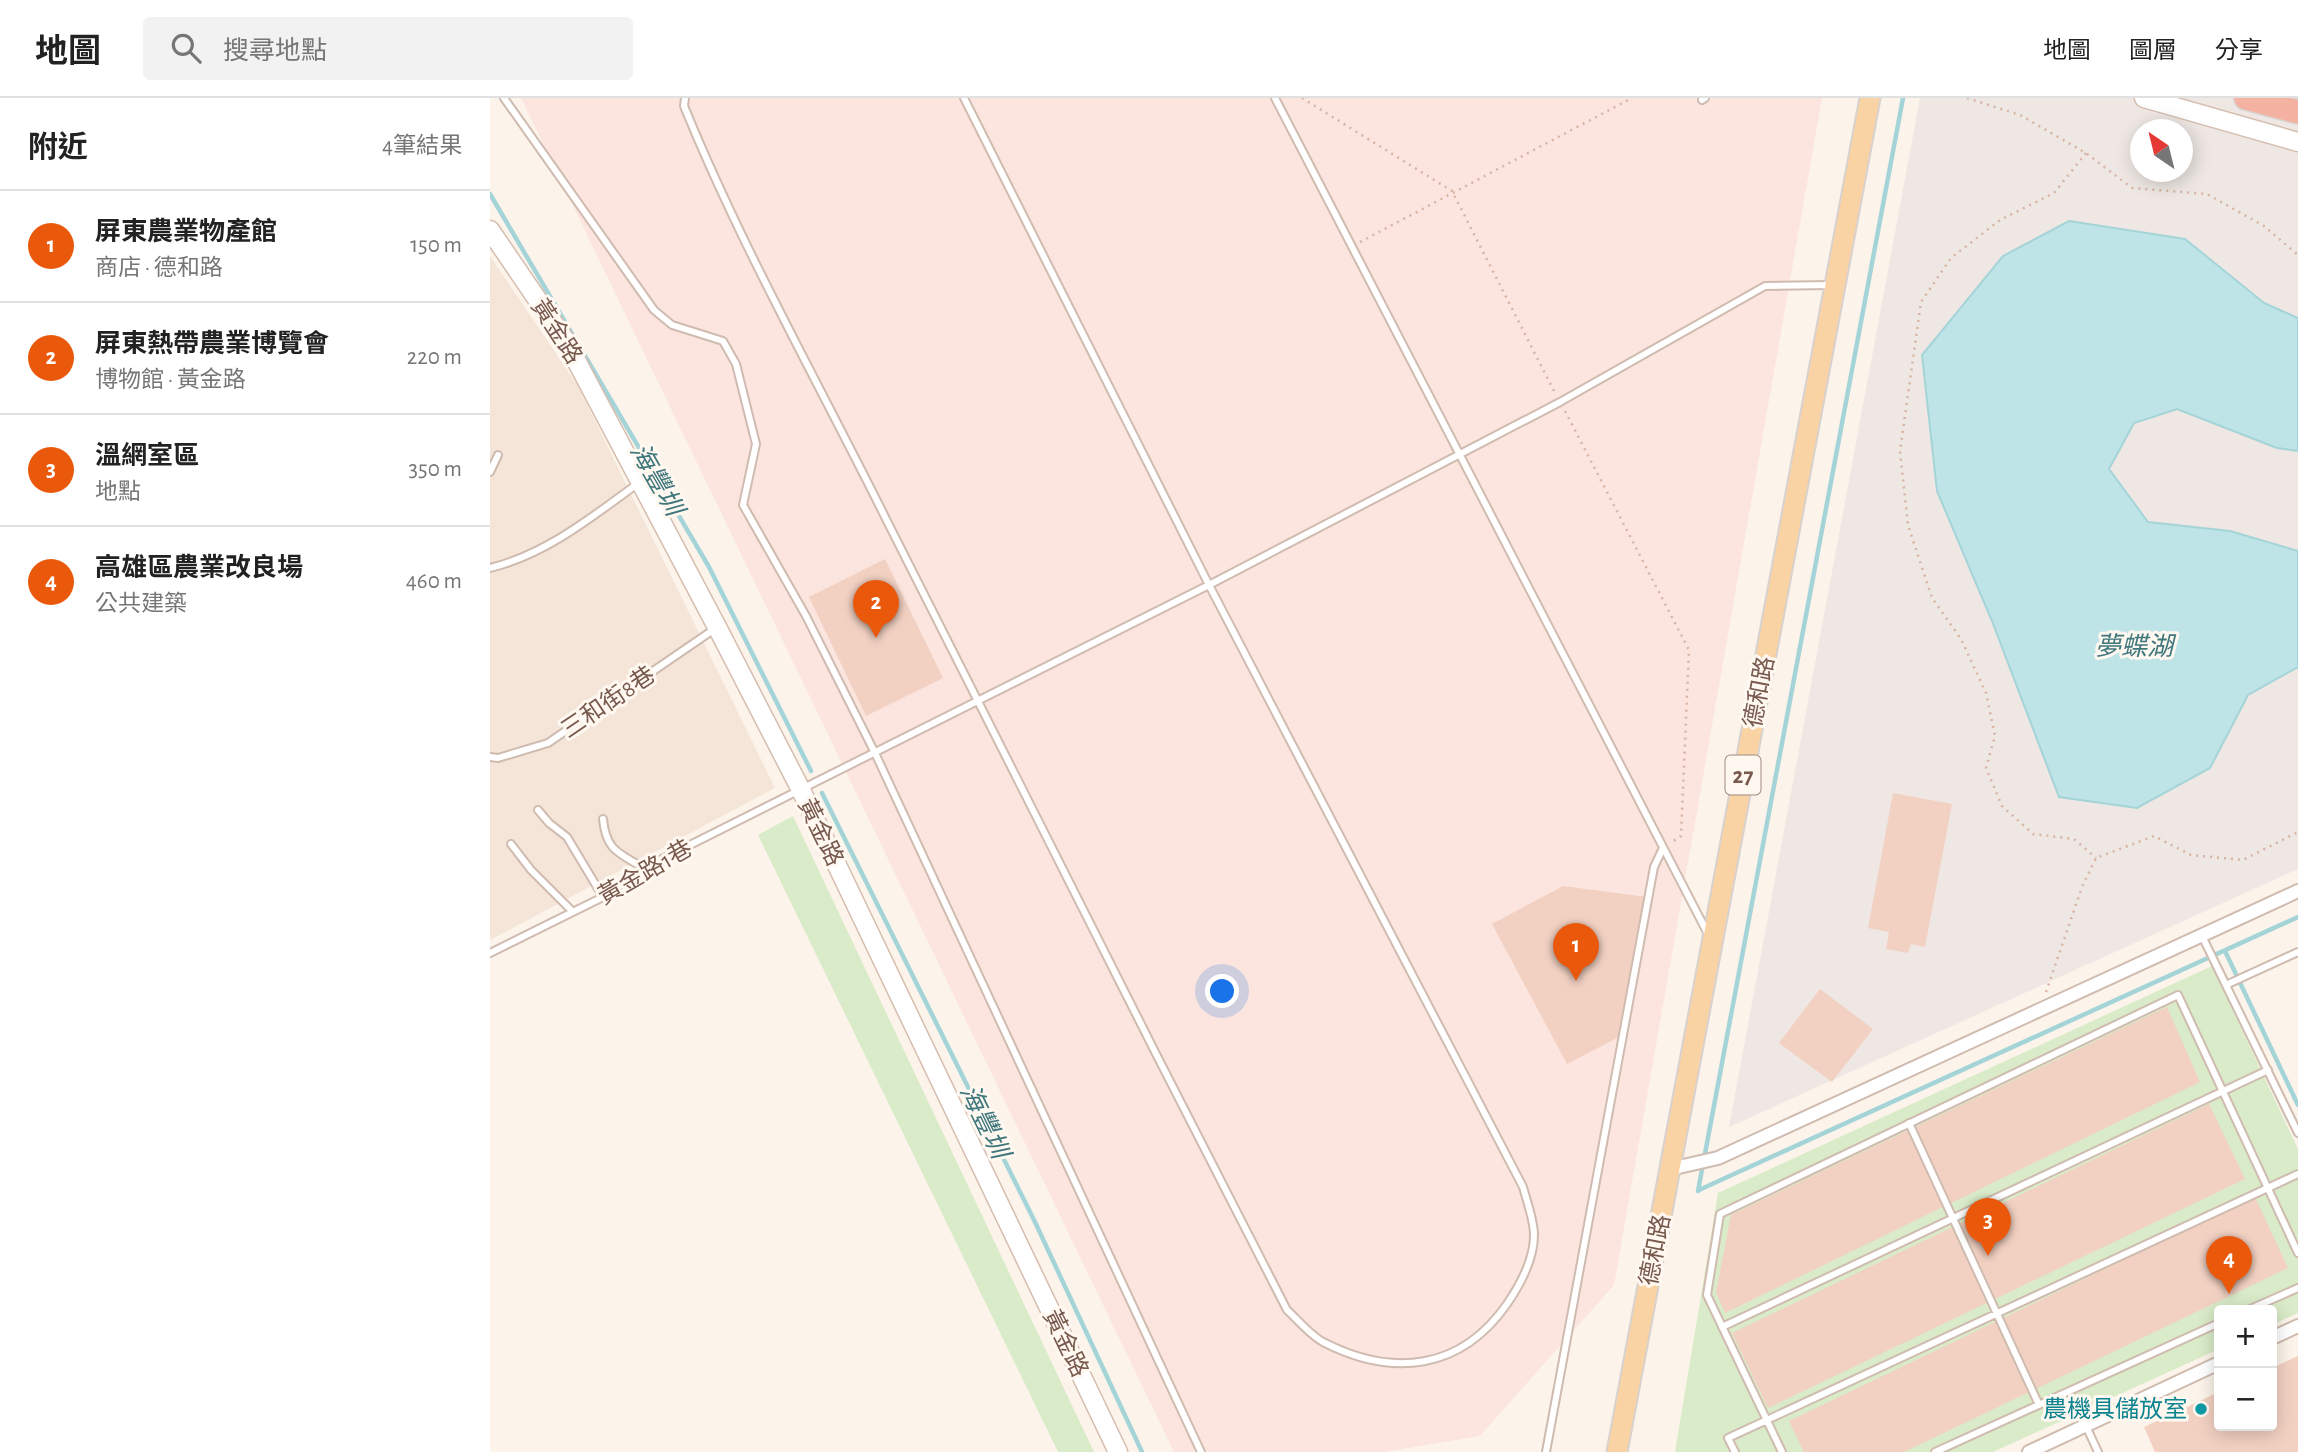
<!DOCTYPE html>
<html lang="zh-TW">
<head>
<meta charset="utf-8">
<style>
  :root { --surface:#fff; --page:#f2f2f2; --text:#222; --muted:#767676; --line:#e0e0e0; --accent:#ea580c }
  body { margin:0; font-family:"Alegreya Sans","Noto Sans TC",sans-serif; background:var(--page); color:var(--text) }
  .controls { position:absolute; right:21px; bottom:21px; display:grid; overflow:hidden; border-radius:7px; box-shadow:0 4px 18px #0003 }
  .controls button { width:63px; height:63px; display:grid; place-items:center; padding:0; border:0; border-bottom:2px solid var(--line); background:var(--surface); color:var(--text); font:35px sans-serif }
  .compass { position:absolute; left:1640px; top:21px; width:63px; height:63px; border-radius:50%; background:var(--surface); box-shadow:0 4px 18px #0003; rotate:325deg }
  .you { position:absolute; left:733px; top:894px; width:24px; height:24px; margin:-18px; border:5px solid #fff; border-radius:50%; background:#1a73e8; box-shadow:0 0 0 10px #1a73e833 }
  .badge { display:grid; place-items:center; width:46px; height:46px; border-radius:50%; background:var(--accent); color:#fff; font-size:23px; font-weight:700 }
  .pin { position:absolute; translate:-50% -58px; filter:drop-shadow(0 2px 4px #0008) }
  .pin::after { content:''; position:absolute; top:37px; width:24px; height:21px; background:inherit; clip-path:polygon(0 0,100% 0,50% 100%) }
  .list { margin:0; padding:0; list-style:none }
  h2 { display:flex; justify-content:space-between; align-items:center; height:91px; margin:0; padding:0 28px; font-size:30px }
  h2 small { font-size:23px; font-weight:400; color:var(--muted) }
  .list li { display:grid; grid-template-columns:46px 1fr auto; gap:21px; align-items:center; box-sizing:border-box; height:112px; padding:0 28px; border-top:2px solid var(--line) }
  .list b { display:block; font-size:26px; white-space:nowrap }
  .list p { margin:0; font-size:23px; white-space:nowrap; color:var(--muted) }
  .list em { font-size:23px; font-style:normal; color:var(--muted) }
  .icon { flex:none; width:38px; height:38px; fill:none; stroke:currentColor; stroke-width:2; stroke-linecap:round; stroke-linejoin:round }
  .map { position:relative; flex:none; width:1808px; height:1354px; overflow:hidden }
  header { display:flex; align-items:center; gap:42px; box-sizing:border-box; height:98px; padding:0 35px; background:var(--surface); border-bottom:2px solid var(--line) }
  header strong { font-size:33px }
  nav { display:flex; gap:38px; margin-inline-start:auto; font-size:24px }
  .search { width:490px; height:63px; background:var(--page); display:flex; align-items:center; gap:18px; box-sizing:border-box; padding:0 24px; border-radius:7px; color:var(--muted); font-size:26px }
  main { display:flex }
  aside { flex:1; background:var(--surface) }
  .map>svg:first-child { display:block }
</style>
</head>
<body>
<header>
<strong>地圖</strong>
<div class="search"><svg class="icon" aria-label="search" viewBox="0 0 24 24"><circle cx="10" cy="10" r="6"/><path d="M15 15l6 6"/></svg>搜尋地點</div>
<nav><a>地圖</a><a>圖層</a><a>分享</a></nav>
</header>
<main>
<aside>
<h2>附近<small>4筆結果</small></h2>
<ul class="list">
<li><span class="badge">1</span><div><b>屏東農業物產館</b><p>商店 · 德和路</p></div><em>150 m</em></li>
<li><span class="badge">2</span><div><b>屏東熱帶農業博覽會</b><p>博物館 · 黃金路</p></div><em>220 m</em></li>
<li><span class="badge">3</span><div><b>溫網室區</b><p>地點</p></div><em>350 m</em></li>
<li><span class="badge">4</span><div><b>高雄區農業改良場</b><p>公共建築</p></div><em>460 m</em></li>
</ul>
</aside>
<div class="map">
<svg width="1808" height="1354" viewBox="0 0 1808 1354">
  <rect width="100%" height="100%" fill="#fcf4ea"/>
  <path fill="#f4e5d8" d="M0,158L88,288L285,690L0,842Z"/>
  <path fill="#fce5de" d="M31,0H1332L1124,1187L990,1338L894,1354H684Z"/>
  <path fill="#eee7e3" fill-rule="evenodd" d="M1430,0H1808V771L1239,1029ZM1650,32H1692V74H1650Z"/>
  <path fill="#d9ebc8" d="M303,718L604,1354H568L268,737Z
    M1722,868L1808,1051V1215L1782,1227V1212H1729V1251L1503,1354H1185L1228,1095Z"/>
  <path fill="#bee4e7" stroke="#a4d4d8" stroke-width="2" d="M1579,123L1695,141L1774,205L1808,220V353L1787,350L1687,311L1644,325L1619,371L1658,424L1740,433L1808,453V569L1758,597L1720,670L1647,710L1569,699L1502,523L1447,393L1432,257L1513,158Z"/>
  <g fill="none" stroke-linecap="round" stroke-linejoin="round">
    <path stroke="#a4d4d8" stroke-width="4.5" d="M0,96L219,469L321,673
      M332,695L545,1124L652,1354
      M1735,853L1808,1007
      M1209,1092L1808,819
      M1208,1093L1413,0"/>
  </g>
  <path fill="#f2d1c2" d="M395,461L453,580L376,618L319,499Z
    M1403,695L1462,706L1435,849L1421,846L1418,855L1396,851L1399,834L1378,830Z
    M1073,788L1157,799L1129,939L1077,966L1002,826Z
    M1330,891L1383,931L1342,984L1289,945Z
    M1677,909L1710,984L1235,1215L1226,1194L1241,1117Z
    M1719,1006L1755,1081L1278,1310L1242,1235Z
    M1765,1099L1798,1170L1414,1354H1314L1299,1323Z
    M1808,1258V1354H1665L1654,1329L1729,1294V1328H1782V1270Z"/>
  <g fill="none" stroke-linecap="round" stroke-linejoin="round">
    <g stroke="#cfbbaf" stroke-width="10">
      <path id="lane" d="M14,0L164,212L182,227L233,243L246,266L266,346L253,407L316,518L385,655L711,1354
        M195,0L194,8C252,150 328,284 396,421C528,685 662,949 797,1212C808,1222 820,1237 833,1244C903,1280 971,1272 1017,1206C1030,1187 1044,1161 1044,1137C1044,1122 1037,1104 1033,1089L719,487L474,0
        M785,0L1218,836
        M1212,2L1215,0
        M0,374L8,357
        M0,470C57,456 103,418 150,384
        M0,659L8,660L58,645L226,530
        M48,712L59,725L77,739L113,799
        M113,721C116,753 129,755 154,770
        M21,746L41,772L83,814
        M1712,838L1808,1035
        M0,855L113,799L154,770L719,487L1070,304L1275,188L1342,187
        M1738,886L1808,854
        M1419,1025L1549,1307
        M1758,1212L1808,1190
        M1232,1229L1778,972
        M1596,1328L1608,1354
        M1056,1354L1164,769L1173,750
        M1245,1354L1238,1340L1808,1076
        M1292,1354L1217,1197L1230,1116L1688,897L1808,1155
        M1445,1354L1729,1225"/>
    </g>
    <g stroke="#cfbbaf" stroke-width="16">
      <path id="street" d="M1180,1071L1228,1060L1808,793
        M1782,1240L1808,1228
        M1539,1354L1729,1265"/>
    </g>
    <g stroke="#d5bdaf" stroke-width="21">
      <path id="secondary" d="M1654,0L1808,44
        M0,132L77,245L227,529L311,692L628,1354"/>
    </g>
    <g stroke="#d9d1cd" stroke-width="23">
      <path id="primary" d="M1127,1354L1380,0"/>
    </g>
    <g stroke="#d9d1cd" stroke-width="26">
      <path id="highway" d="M1756,0L1808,14"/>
    </g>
    <path stroke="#d7b4a4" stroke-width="2.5" stroke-dasharray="2 5" stroke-linecap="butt" d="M812,0L962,93L1065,295
      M1477,0L1530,17L1596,55L1642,90L1717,96L1774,128L1808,157
      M1596,55L1564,95L1510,122L1461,160L1431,204L1410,353L1418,427L1442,500L1471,541L1496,595L1505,638L1496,670L1512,708L1543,736L1584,741L1606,760
      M870,144L1142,0
      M1075,313L1199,552L1191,738L1182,744
      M1556,894L1592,789L1606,760L1664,738L1701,757L1753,762L1808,734"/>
    <use href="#lane" stroke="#fff" stroke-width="6"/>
    <use href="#street" stroke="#fff" stroke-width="12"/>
    <use href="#secondary" stroke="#fff" stroke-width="18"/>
    <use href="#primary" stroke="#f9d3a4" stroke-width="19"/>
    <use href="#highway" stroke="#f5b2a3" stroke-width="23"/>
  </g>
  <circle fill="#0f9aa8" stroke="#fff8f1" stroke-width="2.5" cx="1711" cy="1311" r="7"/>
  <g text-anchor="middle" stroke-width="6" stroke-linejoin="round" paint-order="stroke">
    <rect fill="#fff8f1" stroke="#a0897e" stroke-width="2" x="1235.5" y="657.5" width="35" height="39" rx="5"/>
    <g font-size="23" font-weight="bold" fill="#78594d">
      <text x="1253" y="685">27</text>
    </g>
    <g font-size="24" fill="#78594d" stroke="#fff8f1">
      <text transform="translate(67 233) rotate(57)" y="8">黃金路</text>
      <text transform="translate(1269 594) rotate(-79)" y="8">德和路</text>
      <text transform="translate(118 604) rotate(-34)" y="8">三和街8巷</text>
      <text transform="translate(331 734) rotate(64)" y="8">黃金路</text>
      <text transform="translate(155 774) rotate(-30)" y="8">黃金路1巷</text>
      <text transform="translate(1165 1152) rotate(-79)" y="8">德和路</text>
      <text transform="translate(576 1245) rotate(64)" y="8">黃金路</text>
    </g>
    <g font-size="24" fill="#0d838f" stroke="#fff8f1" text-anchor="end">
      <text x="1697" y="1319">農機具儲放室</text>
    </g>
    <g font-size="26" font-style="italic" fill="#40777c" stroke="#fff8f1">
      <text transform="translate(167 381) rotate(60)" y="9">海豐圳</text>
      <text x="1644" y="557">夢蝶湖</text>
      <text transform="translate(495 1023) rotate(64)" y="9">海豐圳</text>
    </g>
  </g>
</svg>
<div class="controls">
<button>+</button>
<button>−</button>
</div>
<svg class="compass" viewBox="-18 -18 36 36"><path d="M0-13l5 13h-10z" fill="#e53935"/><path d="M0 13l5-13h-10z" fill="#767676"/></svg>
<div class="you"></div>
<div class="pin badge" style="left:1086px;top:883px">1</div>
<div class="pin badge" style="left:386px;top:540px">2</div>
<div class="pin badge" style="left:1498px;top:1158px">3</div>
<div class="pin badge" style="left:1739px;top:1196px">4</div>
</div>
</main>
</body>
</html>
